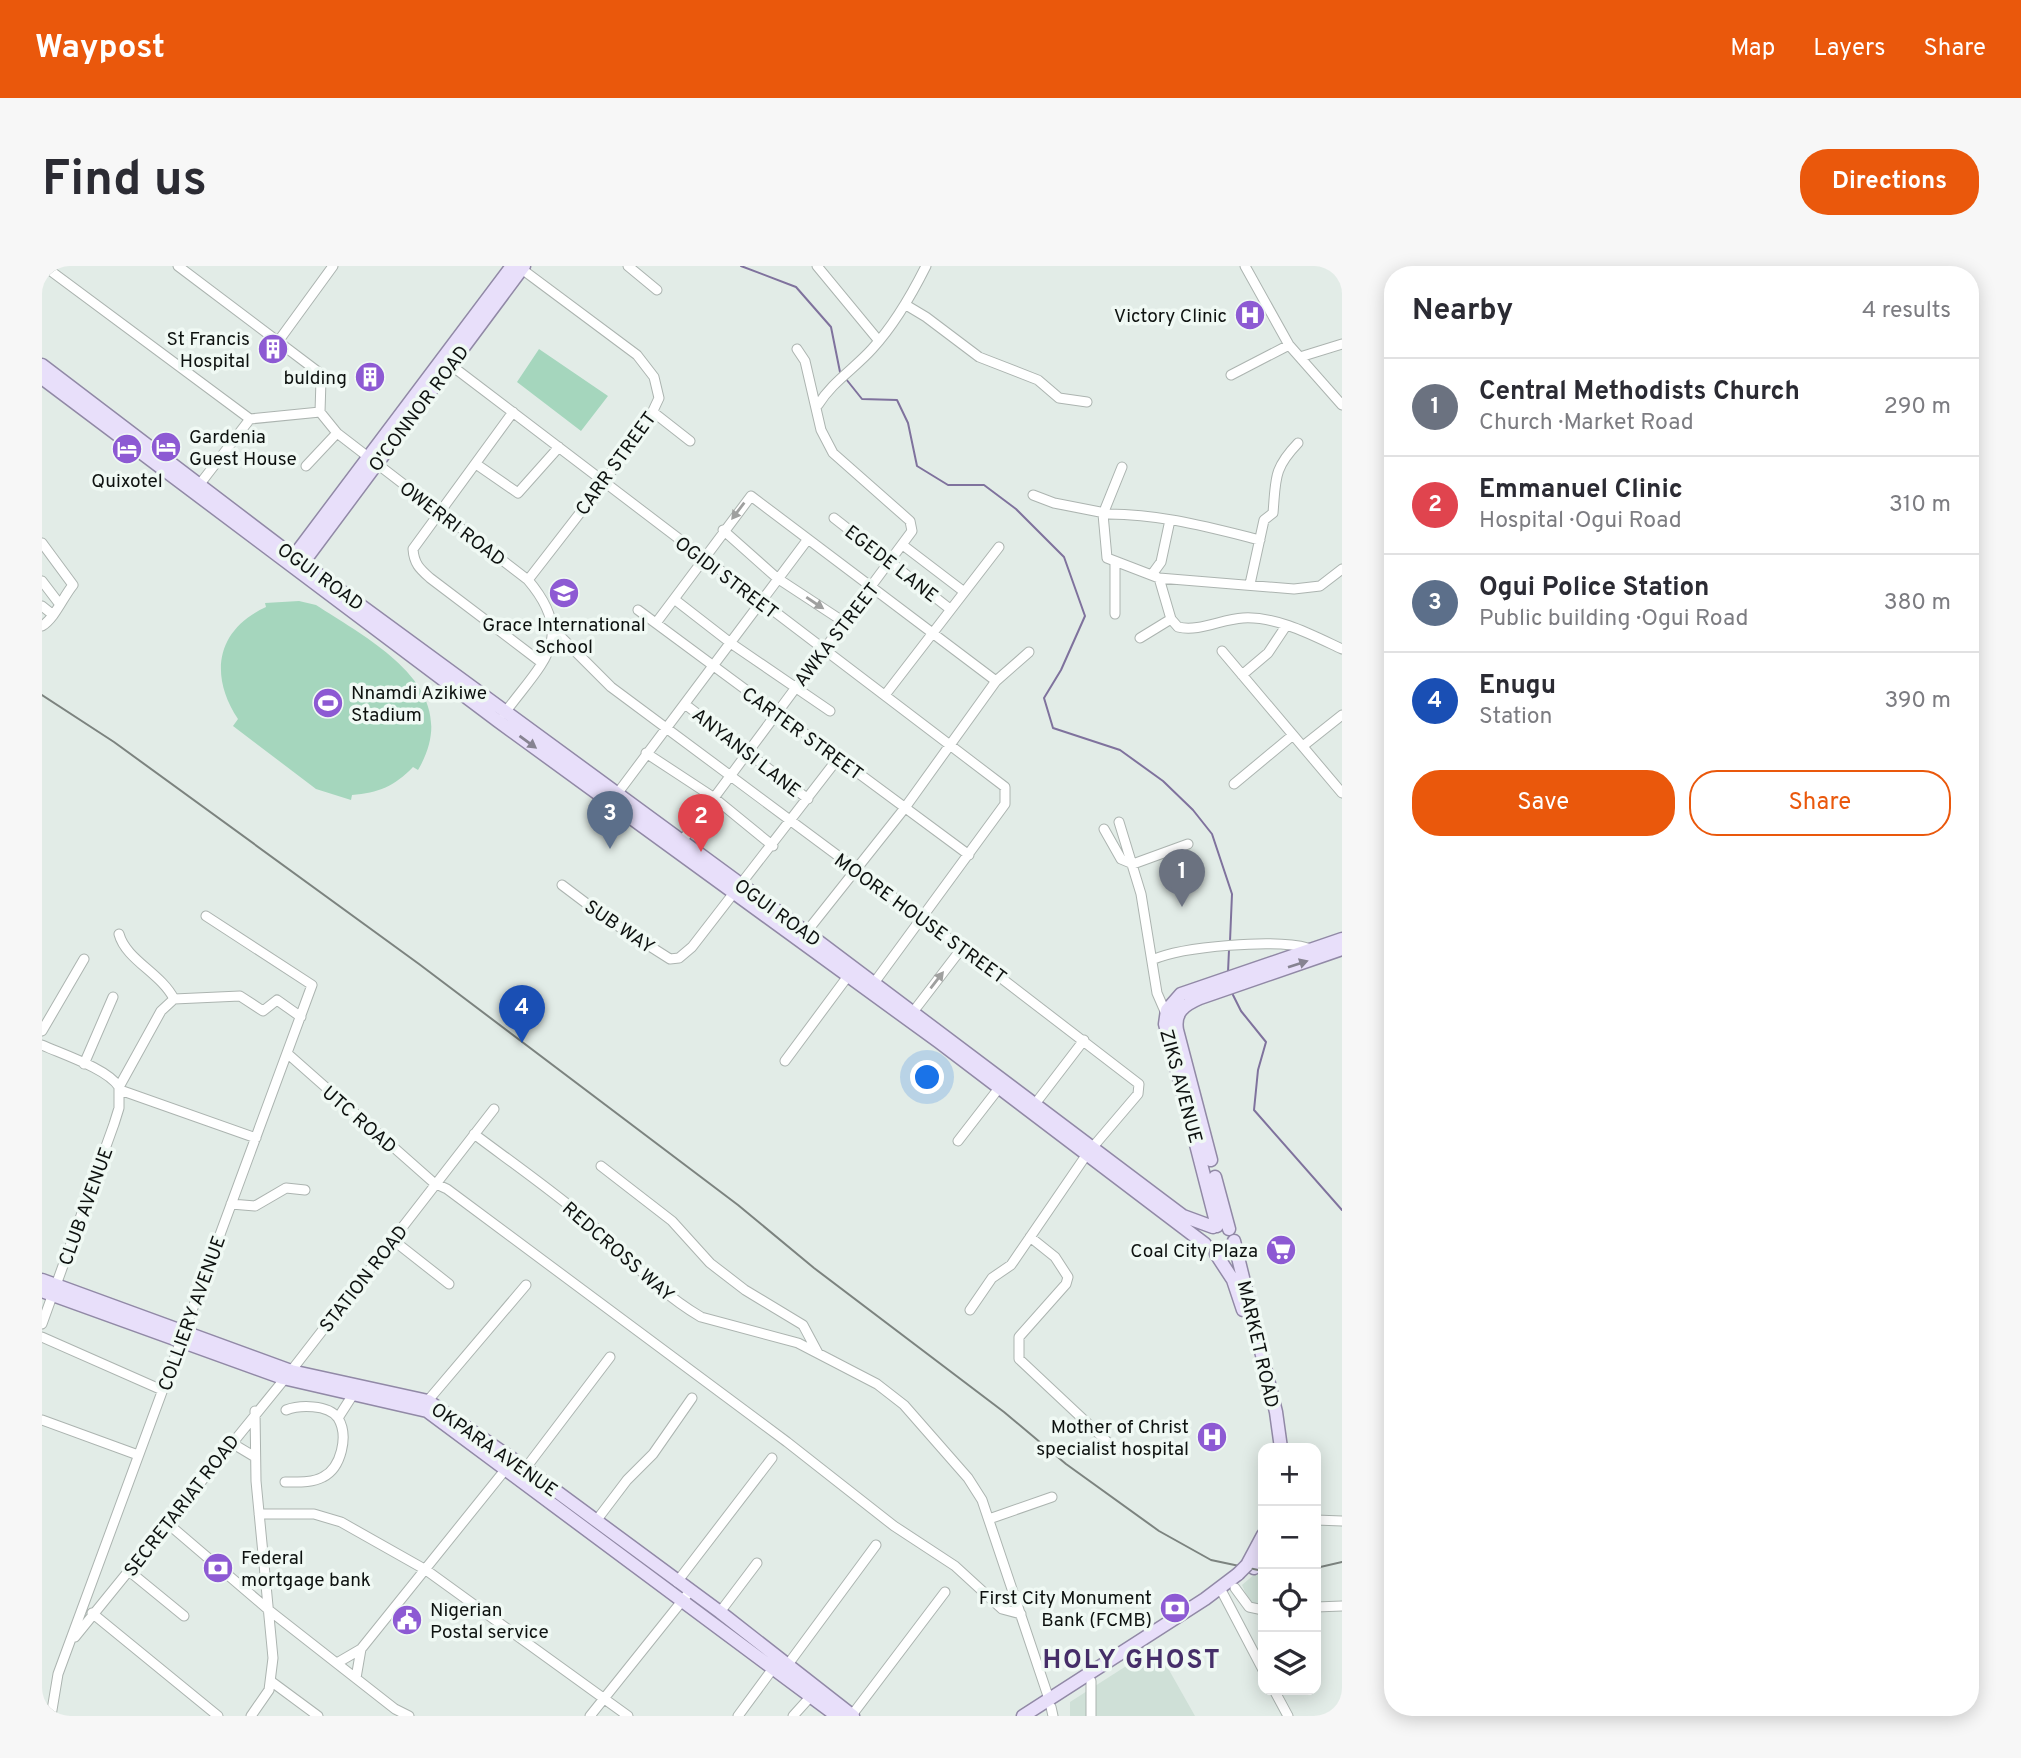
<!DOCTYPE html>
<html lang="en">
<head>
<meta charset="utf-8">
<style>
  :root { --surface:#fff; --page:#f7f7f7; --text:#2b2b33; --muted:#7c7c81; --line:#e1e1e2; --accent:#ea580c }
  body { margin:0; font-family:Overpass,sans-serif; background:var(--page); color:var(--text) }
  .controls { position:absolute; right:21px; bottom:21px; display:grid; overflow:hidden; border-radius:14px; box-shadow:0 4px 18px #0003 }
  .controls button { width:63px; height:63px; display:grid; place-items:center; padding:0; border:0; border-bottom:2px solid var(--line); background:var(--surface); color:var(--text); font:35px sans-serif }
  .you { position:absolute; left:886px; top:812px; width:24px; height:24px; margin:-18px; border:5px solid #fff; border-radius:50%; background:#1a73e8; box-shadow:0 0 0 10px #1a73e833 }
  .badge { display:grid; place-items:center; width:46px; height:46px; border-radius:50%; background:var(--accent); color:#fff; font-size:23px; font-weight:700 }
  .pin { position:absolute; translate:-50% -58px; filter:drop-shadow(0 2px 4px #0008) }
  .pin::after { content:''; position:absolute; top:37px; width:24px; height:21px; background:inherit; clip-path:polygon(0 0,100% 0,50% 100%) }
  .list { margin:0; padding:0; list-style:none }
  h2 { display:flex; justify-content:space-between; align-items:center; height:91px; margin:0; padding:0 28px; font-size:30px }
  h2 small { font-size:23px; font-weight:400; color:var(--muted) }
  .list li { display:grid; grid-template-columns:46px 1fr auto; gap:21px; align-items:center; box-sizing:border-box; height:98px; padding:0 28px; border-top:2px solid var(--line) }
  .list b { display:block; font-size:26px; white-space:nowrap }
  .list p { margin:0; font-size:23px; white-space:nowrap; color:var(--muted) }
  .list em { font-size:23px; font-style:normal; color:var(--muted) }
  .actions { display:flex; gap:14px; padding:21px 28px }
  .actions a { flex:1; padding:16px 0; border:2px solid var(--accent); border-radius:28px; text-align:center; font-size:24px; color:var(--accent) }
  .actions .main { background:var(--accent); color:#fff }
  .icon { flex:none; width:38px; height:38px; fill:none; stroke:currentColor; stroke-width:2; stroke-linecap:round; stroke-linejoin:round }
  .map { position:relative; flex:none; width:1300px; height:1450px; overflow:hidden; border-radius:28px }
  header { display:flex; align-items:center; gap:42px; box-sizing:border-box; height:98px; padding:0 35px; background:var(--accent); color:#fff }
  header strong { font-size:33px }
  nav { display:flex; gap:38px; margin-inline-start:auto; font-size:24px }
  .intro { display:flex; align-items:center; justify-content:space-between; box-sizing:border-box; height:168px; padding:0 42px }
  h1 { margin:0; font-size:49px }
  .button { padding:18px 32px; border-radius:28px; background:var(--accent); color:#fff; font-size:24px; font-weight:700 }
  main { display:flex; gap:42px; padding:0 42px }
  aside { flex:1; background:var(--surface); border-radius:28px; box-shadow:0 4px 18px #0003 }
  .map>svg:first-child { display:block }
</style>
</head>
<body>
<header>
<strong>Waypost</strong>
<nav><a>Map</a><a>Layers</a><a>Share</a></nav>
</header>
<div class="intro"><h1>Find us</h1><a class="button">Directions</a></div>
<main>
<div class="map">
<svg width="1300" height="1450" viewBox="0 0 1300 1450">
  <rect width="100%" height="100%" fill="#e2ece7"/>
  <path fill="#cfe0d7" d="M1221,1306V1341H1210L1200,1319L1214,1307Z
    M1114,1381L1153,1450H1028V1436Z"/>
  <path fill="#a5d6bd" d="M497,83L566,130L539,165L475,116Z
    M257,335L274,339C331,376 424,423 376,504L371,501C353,520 336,527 310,529L309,534L274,523L191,460L196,453C167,409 174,364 224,341L223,337Z"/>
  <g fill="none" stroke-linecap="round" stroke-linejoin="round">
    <path stroke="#7f729d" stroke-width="2" d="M699,0L754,21L789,61L798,106
      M804,113L820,133L855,134L866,157L875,200L906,219H942L974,243L1022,291L1043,350L1019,404L1002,432L1011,462L1078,484L1121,515L1151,544L1170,568L1190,628L1188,675
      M1186,706L1187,684
      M1189,725L1199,745L1224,776L1216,804L1212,844L1300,944"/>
    <g stroke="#acb4b0" stroke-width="11">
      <path id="minor" d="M2,0L208,153L278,146
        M136,0L275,105L279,114L278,146
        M586,0L615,24
        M775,0L837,75
        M1203,0L1247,79L1300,139
        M477,1L595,89L612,111L617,132L609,149L562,216L486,314
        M864,39L884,51L937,91L996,114L1017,132L1045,136
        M235,77L291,0
        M1258,91L1300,78
        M406,97L963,521V538L832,717
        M1189,109L1247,79
        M776,139C790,116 812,103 830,83C853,58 869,30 884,0
        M278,146L295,167L486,314C536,373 499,397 462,448
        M471,146L371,283C372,298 378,303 388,312L500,397
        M611,146L648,175
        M434,198L476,227L517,181
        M264,200L295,167
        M1080,201L1061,248C1115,247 1166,261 1218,274
        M154,223L208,153
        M991,229L1012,237L1058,246L1061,248L1065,292L1117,312L1252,323L1278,320L1300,303
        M792,252L908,343
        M681,264L735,312L802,356
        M0,277L31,319C21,331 13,352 0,360
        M862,280L921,325
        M1073,297V348
        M1111,307L1119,296L1128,254
        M1117,312L1129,353L1136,361C1157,366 1180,353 1201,352C1235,350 1270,369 1300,383
        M0,315L16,336
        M1208,318L1222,254L1231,247C1234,213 1231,203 1256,177
        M0,340L10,348
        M596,344L927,589
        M614,357L632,333
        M513,365L569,421L920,682L1097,818L1096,828L1050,882
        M1098,372L1129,353
        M1180,385L1300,527
        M1200,409L1226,387L1244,360
        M954,415L987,386
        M843,429L957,281
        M644,439L766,533
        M1261,480L1300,449
        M604,487L671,531L731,580
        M1192,518L1251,469
        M572,532L766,273
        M1077,556L1099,628L1115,727L1125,750
        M1062,563L1079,593L1091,598L1146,578
        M640,575L870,265L868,255L791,187L779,164L763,95L755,83
        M520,619L565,653L628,693L637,692L650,681L797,491
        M77,668C84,694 119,707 132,733
        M762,669L862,543L954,415L709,230L632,333L690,378L788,445
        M1110,694C1141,680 1233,673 1266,682
        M871,746L920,682
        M0,765L42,693
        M0,779C20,788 66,803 77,821
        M246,788L392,917L405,923L745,1176L852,1260L913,1300L960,1343L979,1348
        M743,795L806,710
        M42,798L71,731
        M77,821L119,745L132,733L198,730L221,745L235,734L259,751
        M78,824L214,872
        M993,838L1042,774
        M432,868C468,895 505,921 540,950C579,984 613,1024 659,1051L756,1077L835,1118L862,1139L926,1212L940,1234L1007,1433
        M916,875L957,822
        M559,900L630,955L668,997L703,1024L761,1059L776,1087
        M189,938L213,940L244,922L263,924
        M988,971L1013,991L1026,1011L1024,1018L977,1071V1093L1074,1184
        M351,974L407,1018
        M928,1044L950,1012L969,999L1045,888
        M0,1058L72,858L77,842V821
        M0,1071L120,1124
        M383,1138L484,1019
        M296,1152L312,1127
        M0,1154L96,1189
        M188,1176L213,1191
        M483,1203L568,1091
        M243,1216C256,1216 270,1217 281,1211C299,1202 307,1170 296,1152C286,1138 257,1139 244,1144
        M217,1248H272L299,1256L384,1304L586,1450
        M947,1253L1010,1231
        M1274,1254L1300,1255
        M554,1255L585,1214L611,1188L650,1132
        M124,1256L228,1345L353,1443L367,1450
        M87,1305L142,1350
        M635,1316L730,1192
        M1178,1322L1221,1404
        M1193,1322L1207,1341L1221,1344
        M1274,1341L1300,1340
        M678,1346L715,1297
        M50,1347L176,1450
        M33,1371L249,1105L452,843
        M295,1397L319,1383L467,1199
        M747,1397L834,1279
        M314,1412L319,1383
        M230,1416L276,1450
        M1232,1424L1246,1450
        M1009,1441L1011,1450
        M810,1449L903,1326
        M9,1450L16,1408L270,719L164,650
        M209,1450L227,1424L231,1392L214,1215L213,1145
        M548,1450L648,1325
        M696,1450L732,1401
        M751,1450L770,1429
        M1049,1450V1415"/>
    </g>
    <g stroke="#9189a6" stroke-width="15">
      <path id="major" d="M0,99L239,281L764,666L1121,935L1141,950L1171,961
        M0,112L456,455L897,776L1163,978
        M249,294L470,0
        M258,301L482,0
        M1169,894L1135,764C1132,746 1142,739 1158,732L1300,683
        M1173,911L1187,963
        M1175,960L1123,758L1125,744L1139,728L1300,673
        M1192,975L1234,1146L1239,1182
        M1174,988L1191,1014L1201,1044
        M0,1014L249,1105L386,1135L472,1194L678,1346L811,1450
        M0,1025L241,1112L385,1145L795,1450
        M1205,1299L1221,1269
        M1212,1302L1221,1289
        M981,1450L1163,1333L1196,1308"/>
    </g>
    <use href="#minor" stroke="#fff" stroke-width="9"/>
    <use href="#major" stroke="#e8dffa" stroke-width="12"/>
    <path stroke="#7c837f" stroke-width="2" d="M0,429L72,476L377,698L696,939L772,1002L962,1146L1024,1198L1117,1265L1169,1294L1221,1305
      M1274,1302L1300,1296"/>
    <g stroke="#9189a6" stroke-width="15" stroke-linecap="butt">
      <path id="major-bridge" d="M1196,1308L1205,1299"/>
    </g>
    <use href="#major-bridge" stroke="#e8dffa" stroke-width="12"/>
  </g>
  <defs><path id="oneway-solid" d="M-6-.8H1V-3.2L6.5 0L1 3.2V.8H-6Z" transform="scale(1.75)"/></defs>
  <g fill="#9fa09f">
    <use href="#oneway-solid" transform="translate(696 245) rotate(127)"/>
    <use href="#oneway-solid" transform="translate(773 337) rotate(34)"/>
    <use href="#oneway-solid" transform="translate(895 714) rotate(-52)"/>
  </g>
  <g fill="#868391">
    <use href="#oneway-solid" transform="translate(486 476) rotate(36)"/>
    <use href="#oneway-solid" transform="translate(1256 698) rotate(-18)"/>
  </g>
  <defs>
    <g id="hospital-disc" transform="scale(1.575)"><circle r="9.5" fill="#8d5ad3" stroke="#f0f9f4"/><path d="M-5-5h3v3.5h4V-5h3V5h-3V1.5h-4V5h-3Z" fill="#fff"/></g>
    <g id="building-disc" transform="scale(1.575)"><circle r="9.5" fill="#8d5ad3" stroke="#f0f9f4"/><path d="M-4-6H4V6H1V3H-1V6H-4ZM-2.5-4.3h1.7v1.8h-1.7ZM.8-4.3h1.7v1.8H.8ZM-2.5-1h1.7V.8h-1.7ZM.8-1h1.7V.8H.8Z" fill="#fff"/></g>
    <g id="hotel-disc" transform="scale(1.575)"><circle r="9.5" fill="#8d5ad3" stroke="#f0f9f4"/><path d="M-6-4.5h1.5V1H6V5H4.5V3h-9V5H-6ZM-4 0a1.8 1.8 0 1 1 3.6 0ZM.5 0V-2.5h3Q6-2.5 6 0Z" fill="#fff"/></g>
    <g id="school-disc" transform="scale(1.575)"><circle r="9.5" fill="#8d5ad3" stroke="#f0f9f4"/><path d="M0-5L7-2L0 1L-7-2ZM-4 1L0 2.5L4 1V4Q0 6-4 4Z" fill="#fff"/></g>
    <g id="stadium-disc" transform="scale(1.575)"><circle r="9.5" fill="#8d5ad3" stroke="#f0f9f4"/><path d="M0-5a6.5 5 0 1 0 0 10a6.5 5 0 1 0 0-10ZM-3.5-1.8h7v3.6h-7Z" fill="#fff"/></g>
    <g id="supermarket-disc" transform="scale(1.575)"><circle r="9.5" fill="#8d5ad3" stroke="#f0f9f4"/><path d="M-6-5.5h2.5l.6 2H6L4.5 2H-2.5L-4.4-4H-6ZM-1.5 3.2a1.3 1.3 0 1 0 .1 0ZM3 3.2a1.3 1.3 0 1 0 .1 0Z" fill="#fff"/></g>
    <g id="bank-disc" transform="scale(1.575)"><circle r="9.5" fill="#8d5ad3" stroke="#f0f9f4"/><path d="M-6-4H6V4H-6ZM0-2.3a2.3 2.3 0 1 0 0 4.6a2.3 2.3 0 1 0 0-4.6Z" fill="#fff"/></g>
    <g id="civic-disc" transform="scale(1.575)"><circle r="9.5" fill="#8d5ad3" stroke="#f0f9f4"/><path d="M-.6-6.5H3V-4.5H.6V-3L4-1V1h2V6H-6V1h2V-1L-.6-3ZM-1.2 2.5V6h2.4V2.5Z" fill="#fff"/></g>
  </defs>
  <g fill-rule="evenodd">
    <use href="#hospital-disc" x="1208" y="49"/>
    <use href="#building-disc" x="231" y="83"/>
    <use href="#building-disc" x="328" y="111"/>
    <use href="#hotel-disc" x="124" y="181"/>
    <use href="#hotel-disc" x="85" y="183"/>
    <use href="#school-disc" x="522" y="327"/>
    <use href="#stadium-disc" x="286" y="437"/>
    <use href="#supermarket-disc" x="1239" y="984"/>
    <use href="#hospital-disc" x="1170" y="1171"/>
    <use href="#bank-disc" x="176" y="1302"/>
    <use href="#bank-disc" x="1133" y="1342"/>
    <use href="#civic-disc" x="365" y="1354"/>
  </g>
  <g text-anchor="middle" stroke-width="7" stroke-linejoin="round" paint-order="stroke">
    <g font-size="19" fill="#0e1210" stroke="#f0f9f4" text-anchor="end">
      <text x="1185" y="56">Victory Clinic</text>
      <text x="208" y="79">St Francis<tspan x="208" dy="22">Hospital</tspan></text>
      <text x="305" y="118">bulding</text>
      <text x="147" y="177" text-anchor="start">Gardenia<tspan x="147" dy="22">Guest House</tspan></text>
      <text x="85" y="221" text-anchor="middle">Quixotel</text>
      <text x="522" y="365" text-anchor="middle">Grace International<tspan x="522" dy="22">School</tspan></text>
      <text x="309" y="433" text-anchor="start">Nnamdi Azikiwe<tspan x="309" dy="22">Stadium</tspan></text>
      <text x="1216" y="991">Coal City Plaza</text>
      <text x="1147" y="1167">Mother of Christ<tspan x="1147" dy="22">specialist hospital</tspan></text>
      <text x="199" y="1298" text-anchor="start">Federal<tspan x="199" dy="22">mortgage bank</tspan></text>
      <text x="1110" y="1338">First City Monument<tspan x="1110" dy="22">Bank (FCMB)</tspan></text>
      <text x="388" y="1350" text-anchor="start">Nigerian<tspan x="388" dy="22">Postal service</tspan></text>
    </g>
    <g font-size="19" fill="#0e1210" stroke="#f0f9f4">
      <text transform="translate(376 142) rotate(-53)" y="7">O'CONNOR ROAD</text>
      <text transform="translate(573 197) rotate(-54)" y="7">CARR STREET</text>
      <text transform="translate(411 257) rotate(37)" y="7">OWERRI ROAD</text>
      <text transform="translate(850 297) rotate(38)" y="7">EGEDE LANE</text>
      <text transform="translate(279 310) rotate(36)" y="7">OGUI ROAD</text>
      <text transform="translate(685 311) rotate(37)" y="7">OGIDI STREET</text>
      <text transform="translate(794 368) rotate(-52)" y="7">AWKA STREET</text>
      <text transform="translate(761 467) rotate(36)" y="7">CARTER STREET</text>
      <text transform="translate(705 486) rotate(38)" y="7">ANYANSI LANE</text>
      <text transform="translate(736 646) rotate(36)" y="7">OGUI ROAD</text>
      <text transform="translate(879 652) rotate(36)" y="7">MOORE HOUSE STREET</text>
      <text transform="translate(578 660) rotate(34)" y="7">SUB WAY</text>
      <text transform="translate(1140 820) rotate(75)" y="7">ZIKS AVENUE</text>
      <text transform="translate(318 853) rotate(41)" y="7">UTC ROAD</text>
      <text transform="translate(43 940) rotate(-70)" y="7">CLUB AVENUE</text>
      <text transform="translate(577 985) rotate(41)" y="7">REDCROSS WAY</text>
      <text transform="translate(321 1012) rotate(-52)" y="7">STATION ROAD</text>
      <text transform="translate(149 1047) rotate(-70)" y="7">COLLIERY AVENUE</text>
      <text transform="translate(1217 1078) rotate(77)" y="7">MARKET ROAD</text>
      <text transform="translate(453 1183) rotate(35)" y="7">OKPARA AVENUE</text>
      <text transform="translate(139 1239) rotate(-52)" y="7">SECRETARIAT ROAD</text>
    </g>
    <g font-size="26" font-weight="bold" letter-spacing="2" fill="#462e69" stroke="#f0f9f4">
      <text x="1090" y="1402">HOLY GHOST</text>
    </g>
  </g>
</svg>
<div class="controls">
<button>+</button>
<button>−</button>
<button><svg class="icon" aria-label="locate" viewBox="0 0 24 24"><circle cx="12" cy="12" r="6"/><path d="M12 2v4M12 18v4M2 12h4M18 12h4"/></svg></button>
<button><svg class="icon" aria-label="layers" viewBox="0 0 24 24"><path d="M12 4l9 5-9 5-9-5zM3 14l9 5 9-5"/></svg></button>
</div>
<div class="you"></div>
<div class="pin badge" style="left:1140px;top:641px;background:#6b7280">1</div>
<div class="pin badge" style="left:659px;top:586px;background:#e0444e">2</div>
<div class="pin badge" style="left:568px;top:583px;background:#5c6f8a">3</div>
<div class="pin badge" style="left:480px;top:777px;background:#1a4fb4">4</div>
</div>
<aside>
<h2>Nearby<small>4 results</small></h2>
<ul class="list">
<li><span class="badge" style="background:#6b7280">1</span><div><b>Central Methodists Church</b><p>Church · Market Road</p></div><em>290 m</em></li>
<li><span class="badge" style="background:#e0444e">2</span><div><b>Emmanuel Clinic</b><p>Hospital · Ogui Road</p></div><em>310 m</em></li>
<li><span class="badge" style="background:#5c6f8a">3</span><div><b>Ogui Police Station</b><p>Public building · Ogui Road</p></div><em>380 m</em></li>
<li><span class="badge" style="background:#1a4fb4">4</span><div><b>Enugu</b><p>Station</p></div><em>390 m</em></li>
</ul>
<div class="actions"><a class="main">Save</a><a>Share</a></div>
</aside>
</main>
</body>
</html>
